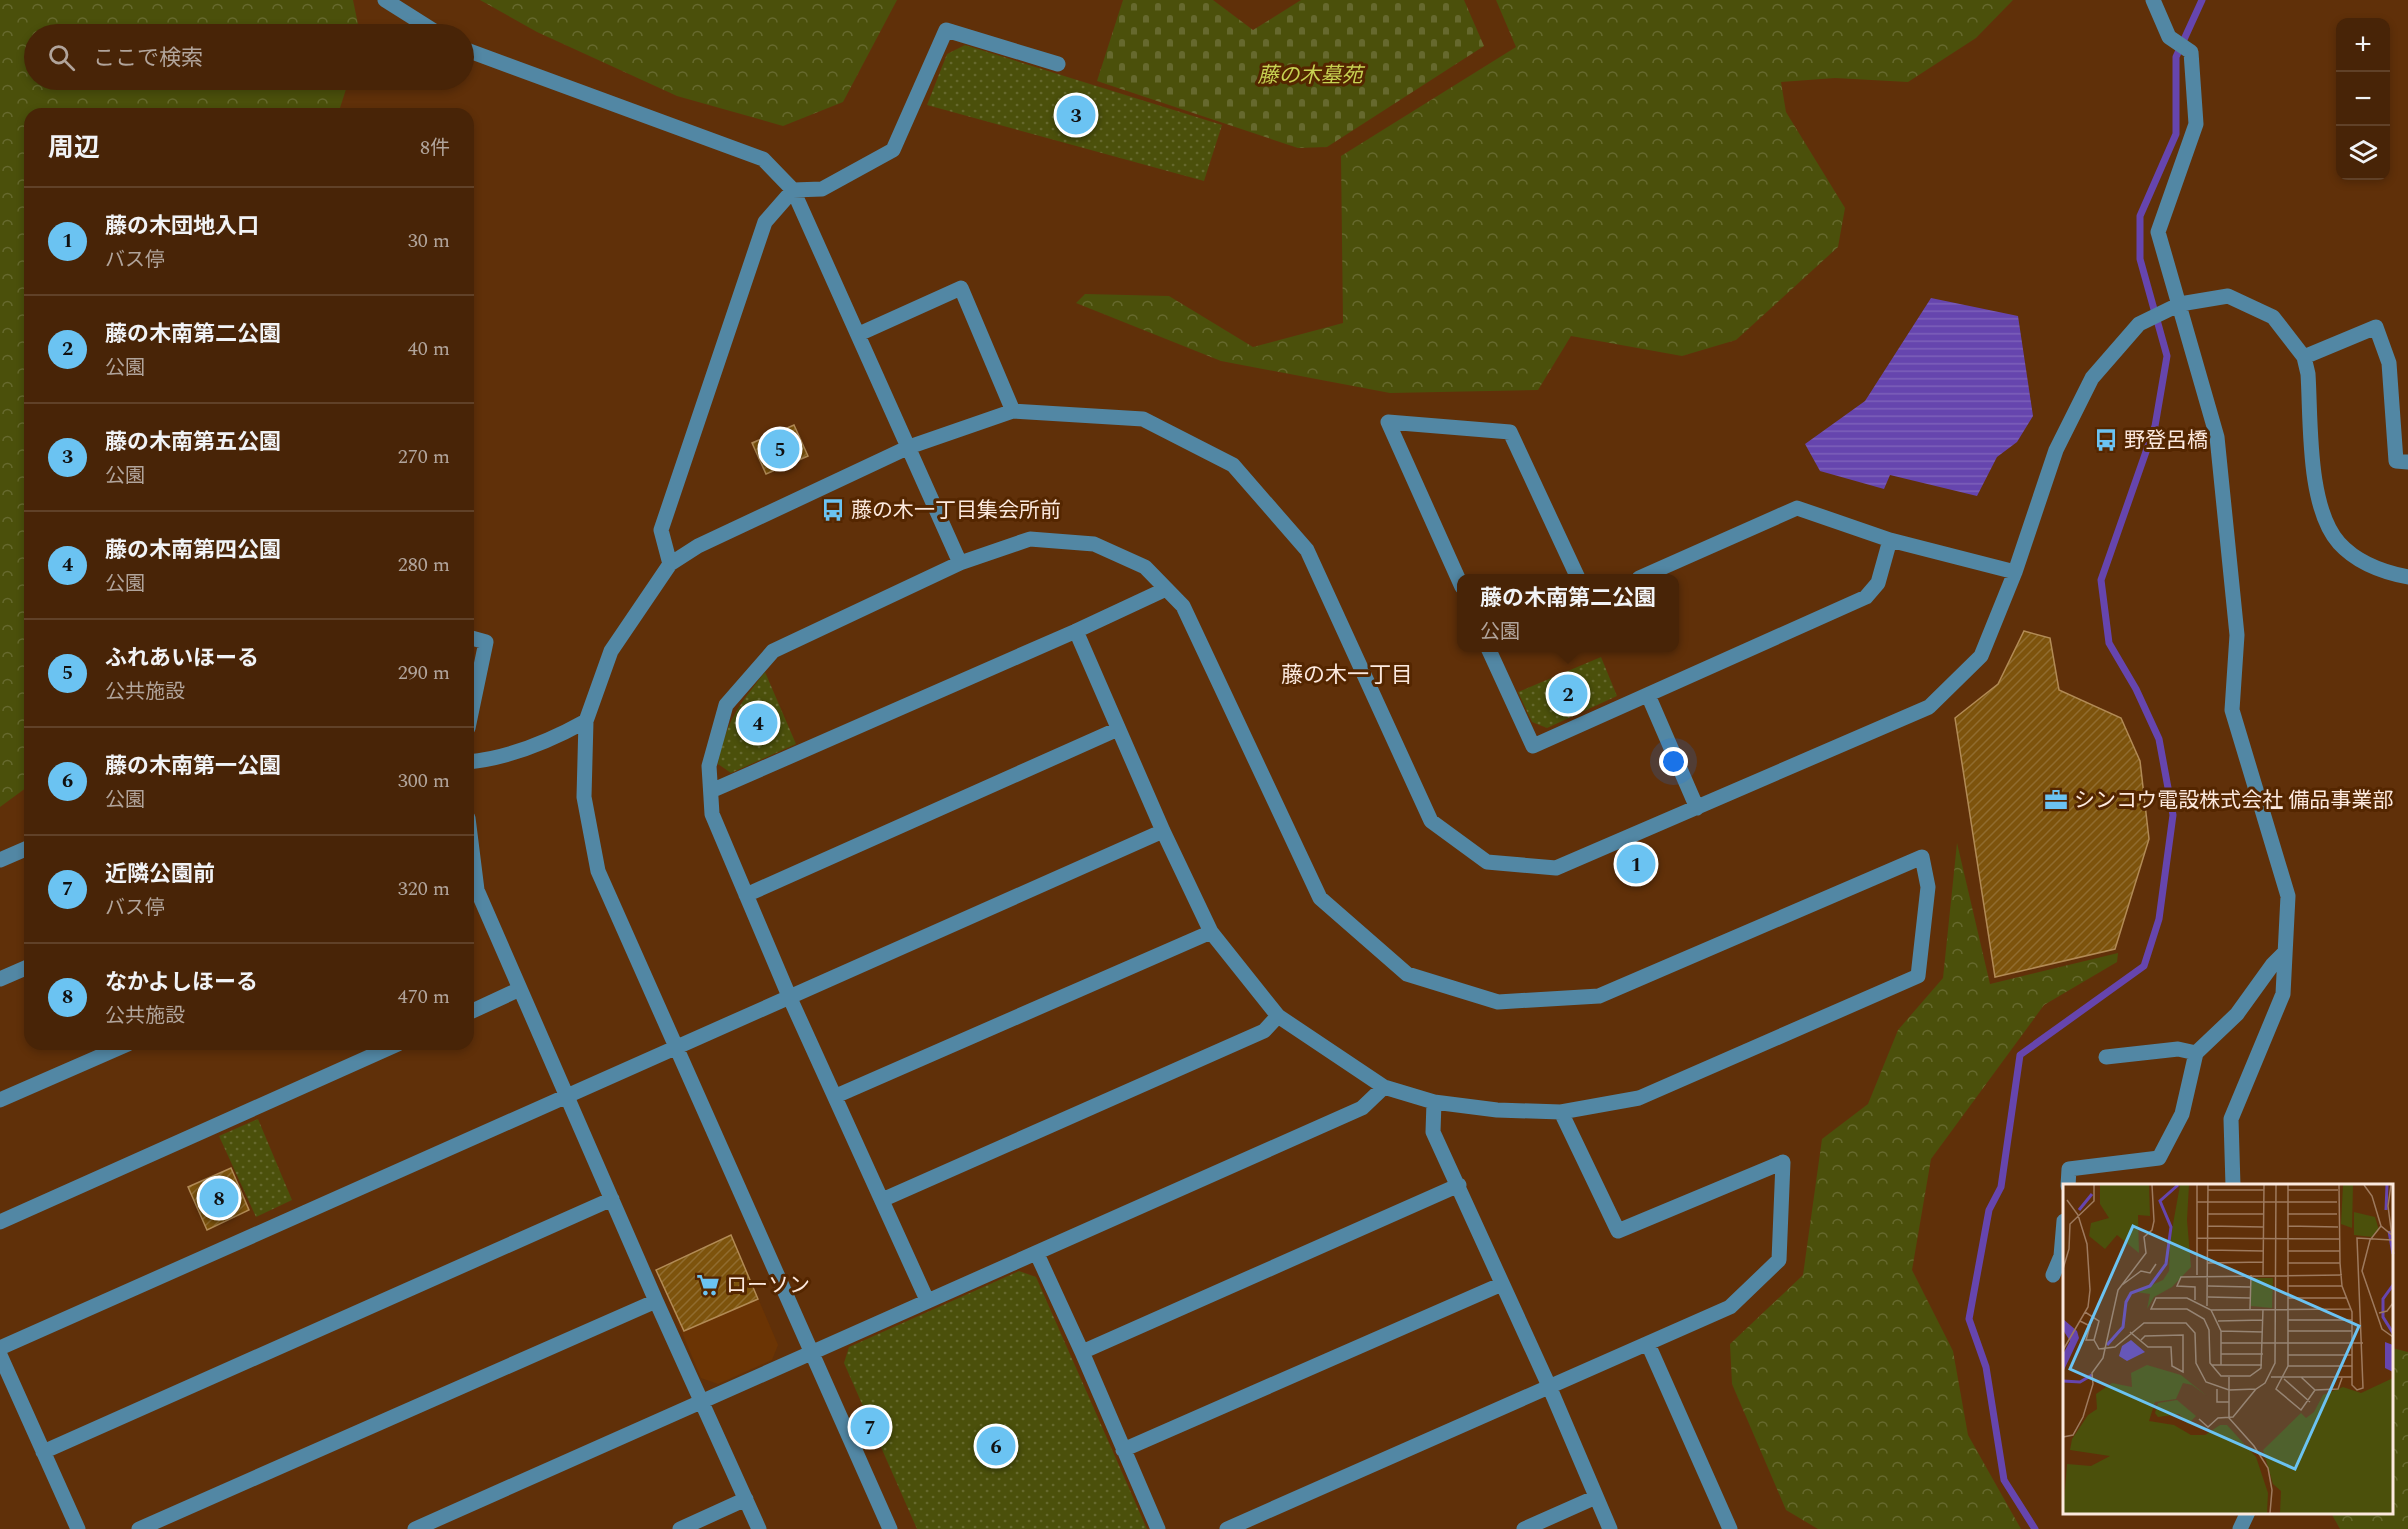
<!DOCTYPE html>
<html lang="ja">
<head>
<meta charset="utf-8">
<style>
  :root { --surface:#482407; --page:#4f2c11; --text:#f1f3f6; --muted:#b1a49b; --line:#604128; --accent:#6bc3f2 }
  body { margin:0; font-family:Spectral,"Noto Sans JP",serif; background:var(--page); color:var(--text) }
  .controls { position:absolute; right:18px; top:18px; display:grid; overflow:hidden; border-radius:12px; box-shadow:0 3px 9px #0003 }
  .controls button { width:54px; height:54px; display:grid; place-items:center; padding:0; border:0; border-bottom:2px solid var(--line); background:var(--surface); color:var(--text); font:30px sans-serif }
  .you { position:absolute; left:1674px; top:762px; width:21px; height:21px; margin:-15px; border:4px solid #fff; border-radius:50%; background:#1a73e8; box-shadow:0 0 0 9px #1a73e833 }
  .badge { display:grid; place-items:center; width:39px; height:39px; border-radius:50%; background:var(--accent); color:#111; font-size:20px; font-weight:700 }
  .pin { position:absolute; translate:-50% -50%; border:3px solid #fff; box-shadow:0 2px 6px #0006 }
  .popup { position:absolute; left:1457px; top:574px; width:222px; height:78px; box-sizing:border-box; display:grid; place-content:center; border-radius:12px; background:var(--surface); filter:drop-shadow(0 2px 4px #0005); font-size:20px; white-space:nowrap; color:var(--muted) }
  .popup b { font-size:22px; color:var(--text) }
  .popup::after { content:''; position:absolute; left:50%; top:100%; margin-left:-12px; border:12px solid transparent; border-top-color:var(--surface) }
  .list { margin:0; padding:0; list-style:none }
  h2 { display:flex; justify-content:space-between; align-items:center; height:78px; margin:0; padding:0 24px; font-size:26px }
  h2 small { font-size:20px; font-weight:400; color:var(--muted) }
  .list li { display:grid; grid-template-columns:39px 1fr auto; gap:18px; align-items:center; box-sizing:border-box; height:108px; padding:0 24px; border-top:2px solid var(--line) }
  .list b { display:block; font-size:22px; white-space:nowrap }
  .list p { margin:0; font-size:20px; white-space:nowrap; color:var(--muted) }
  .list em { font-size:20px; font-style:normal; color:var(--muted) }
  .icon { flex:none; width:33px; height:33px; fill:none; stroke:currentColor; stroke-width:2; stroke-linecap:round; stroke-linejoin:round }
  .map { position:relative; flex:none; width:2408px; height:1529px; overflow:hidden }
  .search { position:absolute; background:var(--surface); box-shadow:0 3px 9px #0003; left:24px; top:24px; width:450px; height:66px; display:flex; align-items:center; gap:15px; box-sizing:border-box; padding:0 21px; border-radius:33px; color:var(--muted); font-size:22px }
  .panel { position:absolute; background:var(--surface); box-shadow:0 3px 9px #0003; left:24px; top:108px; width:450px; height:942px; border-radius:18px }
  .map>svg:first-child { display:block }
</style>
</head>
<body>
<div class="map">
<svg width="2408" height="1529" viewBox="0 0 2408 1529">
  <defs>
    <pattern id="grass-dots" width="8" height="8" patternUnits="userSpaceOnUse" patternTransform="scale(1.5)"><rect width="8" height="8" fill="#4b500b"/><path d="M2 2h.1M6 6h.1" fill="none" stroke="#66692e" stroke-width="1.8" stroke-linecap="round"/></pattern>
    <pattern id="forest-crowns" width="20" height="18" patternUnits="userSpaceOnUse" patternTransform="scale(1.5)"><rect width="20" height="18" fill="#4b500b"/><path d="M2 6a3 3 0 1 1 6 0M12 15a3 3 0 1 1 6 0" fill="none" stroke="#66692e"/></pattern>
    <pattern id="cemetery-stones" width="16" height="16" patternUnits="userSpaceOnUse" patternTransform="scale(1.5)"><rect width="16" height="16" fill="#4b500b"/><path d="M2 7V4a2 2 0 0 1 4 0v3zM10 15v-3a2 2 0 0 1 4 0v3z" fill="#66692e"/></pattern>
    <pattern id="water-rules" width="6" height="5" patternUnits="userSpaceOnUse" patternTransform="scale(1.5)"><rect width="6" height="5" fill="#6645ae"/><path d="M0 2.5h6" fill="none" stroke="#7d60b9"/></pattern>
    <pattern id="building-hatch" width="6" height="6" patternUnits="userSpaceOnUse" patternTransform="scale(1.5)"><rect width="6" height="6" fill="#7d530c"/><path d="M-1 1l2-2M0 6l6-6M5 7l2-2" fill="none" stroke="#906c2f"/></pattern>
  </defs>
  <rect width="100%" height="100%" fill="#603009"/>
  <path fill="#6b3404" d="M731,1235L778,1345L772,1360L718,1384L701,1378L656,1270Z"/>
  <path fill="url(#grass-dots)" d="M965,45L1222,125L1204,181L927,105L947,54Z
    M1601,657L1617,696L1547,728L1532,722L1518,692Z
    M765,672L796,744L731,773L718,764C726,721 739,705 765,672Z
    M258,1119L292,1200L256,1217L219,1136Z
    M1019,1271L1036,1277L1147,1529H917L844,1363L849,1347Z"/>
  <path fill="url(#forest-crowns)" d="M0,0H353L360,34H34V80H349L338,114H30V785L0,807Z
    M480,0H897L843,102L783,126L677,96L537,32Z
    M1496,0H2013L1976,38L1908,82L1835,78L1781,82L1786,112L1845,208L1838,247L1736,340L1682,356L1571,336L1538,390L1390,393L1221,361L1076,303L1085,294L1169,296L1253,347L1343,323L1341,156L1516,47Z
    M1957,843L1990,984L2118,953L2117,962L2044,1005L1931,1159L1912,1270L1953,1351L1968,1435L2021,1529H1818L1786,1510L1732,1384L1730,1344L1803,1275L1822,1139L1868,1104L1898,1030L1943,978Z
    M2392,1348L2408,1352V1529H2340L2331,1513L2392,1512Z"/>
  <path fill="url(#cemetery-stones)" d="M1123,0H1213L1253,30L1301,0H1464L1484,46L1327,147L1298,148L1097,81Z"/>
  <path fill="url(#water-rules)" d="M1931,298L2018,316L2033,416L2017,442L1997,457L1977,496L1890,475L1884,489L1820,471L1805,444L1865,401Z"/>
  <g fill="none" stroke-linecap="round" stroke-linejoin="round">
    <path stroke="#6645ae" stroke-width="7" d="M2035,1529L2004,1480L1986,1367L1969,1319L1989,1210L2001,1187L2020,1055L2144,966L2159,919L2173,815L2159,739L2136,689L2109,643L2101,580L2155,426L2167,356L2140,259V216L2176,134V57L2202,0"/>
  </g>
  <path fill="url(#building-hatch)" stroke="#b28b56" stroke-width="1.5" d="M794,425L808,456L766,474L752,443Z
    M2024,631L2050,638L2059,690L2121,718L2140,761L2149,839L2115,949L1995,977L1955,718L1998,684Z
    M231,1168L249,1210L207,1230L188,1187Z
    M731,1235L758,1299L684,1331L656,1270Z"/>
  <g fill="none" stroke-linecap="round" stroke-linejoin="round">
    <path stroke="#5287a4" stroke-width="15" d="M385,0L439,34
      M2153,0L2169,37L2191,52L2196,124L2158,232L2217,437L2237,635L2232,710L2288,896L2283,994L2231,1119L2233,1186
      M464,49L763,159L793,190L960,563
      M859,334L961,288L1013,411
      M2304,357L2376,327L2389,363L2396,461L2408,462
      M670,564L661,530L765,222L793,190L822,189L893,150L946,30L1058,64
      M1639,578L1797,508L1890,540L2015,572
      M1462,587L1388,422L1510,432L1578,578
      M468,637L486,642L468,728
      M1488,648L1533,746L1866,597L1878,583L1890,540
      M1648,695L1697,808
      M468,762C509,758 550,741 586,721
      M711,791L1076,631L1166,589
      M468,818L477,890L656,1301L759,1529
      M0,860L30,847
      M746,895L1118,729
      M0,979L30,966
      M468,1013L520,989
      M2106,1057L2178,1049L2196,1053
      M836,1096L1211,932
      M0,1100L128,1044
      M1434,1102L1433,1132L1549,1386L1610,1529
      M2068,1186L2069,1169L2159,1158L2182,1114L2196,1053L2237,1014L2273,964L2285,952
      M882,1200L1264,1031L1278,1016
      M0,1222L398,1044
      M1037,1254L1082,1352L1158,1529
      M2053,1275L2061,1256L2064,1221
      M927,1300L789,996L712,814L709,766L726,705L773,651L960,563L1030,539L1094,544L1145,567L1183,606L1320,898L1407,974L1498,1002L1599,996L1922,857L1928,887L1918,976L1639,1098L1561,1112L1497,1110L1434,1102L1384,1087L1278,1016L1211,932L1163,831L1076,631
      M1648,1344L1730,1529
      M0,1348L1163,831
      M1082,1352L1459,1185
      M0,1355L78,1529
      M1123,1450L1502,1284
      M43,1452L612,1199
      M139,1529L656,1301
      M415,1529L1362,1108L1384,1087
      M680,1529L746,1499
      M890,1529L598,871L584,797L586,721L611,651L670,564L698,546L909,447L1013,411L1143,419L1233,465L1307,550L1431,821L1487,862L1556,868L1929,707L1981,656L2015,572L2056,450L2092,378L2139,324L2180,304L2228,296L2273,317L2304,357L2308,374C2311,421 2307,507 2339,543C2357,563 2382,572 2408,577
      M1227,1529L1730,1307L1779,1260L1783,1162L1618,1231L1561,1112
      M1524,1529L1596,1497
      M2240,1529L2248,1512"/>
  </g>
  <defs>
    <g id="bus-bare" transform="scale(1.8)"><path d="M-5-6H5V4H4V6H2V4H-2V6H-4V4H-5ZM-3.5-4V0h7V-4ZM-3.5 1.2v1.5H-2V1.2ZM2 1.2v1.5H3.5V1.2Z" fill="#6bc3f2" stroke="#542600" stroke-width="2.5" paint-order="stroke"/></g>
    <g id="office-bare" transform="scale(1.8)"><path d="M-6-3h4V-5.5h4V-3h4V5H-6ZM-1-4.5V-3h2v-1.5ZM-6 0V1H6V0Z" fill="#6bc3f2" stroke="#542600" stroke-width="2.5" paint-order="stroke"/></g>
    <g id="supermarket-bare" transform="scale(1.8)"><path d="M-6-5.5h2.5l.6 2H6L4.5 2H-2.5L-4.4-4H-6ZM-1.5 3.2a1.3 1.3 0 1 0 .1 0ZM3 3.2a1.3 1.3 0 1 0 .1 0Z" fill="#6bc3f2" stroke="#542600" stroke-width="2.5" paint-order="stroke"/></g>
  </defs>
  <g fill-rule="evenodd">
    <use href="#bus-bare" x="2106" y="440"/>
    <use href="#bus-bare" x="833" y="510"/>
    <use href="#office-bare" x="2056" y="800"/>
    <use href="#supermarket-bare" x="708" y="1285"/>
  </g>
  <g text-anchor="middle" stroke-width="6" stroke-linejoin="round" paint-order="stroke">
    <g font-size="21" font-style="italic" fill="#c8d352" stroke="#542600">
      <text x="1310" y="82">藤の木墓苑</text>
    </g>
    <g font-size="21" fill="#fce9de" stroke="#542600" text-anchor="start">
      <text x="2124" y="447">野登呂橋</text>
      <text x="851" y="517">藤の木一丁目集会所前</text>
      <text x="2074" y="807">シンコウ電設株式会社 備品事業部</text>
      <text x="726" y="1292">ローソン</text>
    </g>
    <g font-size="22" fill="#fce9de" stroke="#542600">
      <text x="1347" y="682">藤の木一丁目</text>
    </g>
  </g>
  <g transform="translate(2063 1184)">
    <rect width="330" height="330" fill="#603009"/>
    <path d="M188,94H210L209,124L188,122Z" fill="#4b500b"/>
    <path d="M37,1H86L87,32L75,31L76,69L54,51L42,65L26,52L28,39L46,34L37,20ZM117,1H126L124,36L128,83L109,103L91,113L84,125L87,110L73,108L100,96L106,87L107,57ZM280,1H290L289,44L278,40ZM84,181L118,191L144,212L129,201L120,199L113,215L92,218L86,237L111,241L128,251H142L157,241H164L193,273L205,309L204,329H0L4,280L28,282L47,272L7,266L9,255L25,231L34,225L33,210L49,199L69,203L68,189ZM330,194V329H217L218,307L210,300L200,266L238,229L243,234L251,228L260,211L280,203L298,209Z" fill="#4b500b"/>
    <path d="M114,216L133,232L125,240L116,230L95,233L92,229L95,219Z" fill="#4b500b"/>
    <path d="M291,28L312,33L316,46L309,53L291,51Z" fill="#4b500b"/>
    <path d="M0,135L14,147L16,154L0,188V170L7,157L0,146ZM68,156L82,168L64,177L56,172L59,162ZM322,158L330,161V188L322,184Z" fill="#6645ae"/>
    <path fill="none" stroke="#6645ae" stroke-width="3" d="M16,26L29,10M323,26L324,1M326,47L330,70M330,101L320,115V133L330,149M44,161L60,143L63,118L68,109L87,102L103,80L108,43L97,17L115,1M0,197L17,198L29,191"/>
    <path fill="none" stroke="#9e7a5e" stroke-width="1.5" d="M225,1V182L213,205L238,226L252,206M276,1L277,79L279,102L289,128V201L294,206L300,204L294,54L329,56M301,1L309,12L318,42L329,51M328,1L325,22L330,60M145,6H201M225,6H275M134,18H274M145,30H200M225,30H274M145,42L200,43M225,42L275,43M318,42L307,56L299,87L319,145L330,153M134,54L276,55M145,66L200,67M225,67H277M145,79L200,78M225,79H277M0,85L6,65L7,40L31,17V1M134,91V1M200,91L201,1M59,101L78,87L87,89L93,80M145,102L187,103M225,102H279M145,113L187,114M225,114H283M132,116V103L114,102L118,93L279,91M144,122L145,1M187,125L188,91M148,126L287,125M22,128L36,137L31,156L36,165L52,163L81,139H123L132,149L133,179L143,198L166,206L193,205L202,199L212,179L213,1M316,129L324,127L330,119M225,136H289M17,137L27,142L23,156H31M155,137L200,136M158,147L200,148M225,147H289M67,148L85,163H108L109,182L120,188V151L82,152L78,156M158,159H300M0,166L25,123L27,106L24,60L15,31L4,16M158,170H200M225,171H289M148,181H199M158,181V147L148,126L124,114H93L88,125H124L141,135L146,146L147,179L158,192H187L198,184L200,125M225,182H289M166,193V234L191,262L205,284L209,306L207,329M208,193H289M238,193L252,206L275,205L279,194M221,195L247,218M154,205V218H166M136,235L145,243L155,234L170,233L193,205M0,253L10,251L20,233L30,200L29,189L40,174L55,106L83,69L81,53L89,46L91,37L89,1"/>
    <path fill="#6bc3f2" fill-opacity="0.15" stroke="#6bc3f2" stroke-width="3" d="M70,42L296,142L232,285L7,185Z"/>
    <rect width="330" height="330" fill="none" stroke="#fce9de" stroke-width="3"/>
  </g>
</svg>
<div class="controls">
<button>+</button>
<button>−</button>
<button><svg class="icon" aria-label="layers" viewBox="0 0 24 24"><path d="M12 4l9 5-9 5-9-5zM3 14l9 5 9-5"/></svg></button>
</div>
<div class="you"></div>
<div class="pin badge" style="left:1636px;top:864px">1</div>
<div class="pin badge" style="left:1568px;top:694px">2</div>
<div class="popup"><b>藤の木南第二公園</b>公園</div>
<div class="pin badge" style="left:1076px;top:115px">3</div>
<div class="pin badge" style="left:758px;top:723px">4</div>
<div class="pin badge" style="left:780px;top:449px">5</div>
<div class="pin badge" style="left:996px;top:1446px">6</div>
<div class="pin badge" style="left:870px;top:1427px">7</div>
<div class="pin badge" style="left:219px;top:1198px">8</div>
<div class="search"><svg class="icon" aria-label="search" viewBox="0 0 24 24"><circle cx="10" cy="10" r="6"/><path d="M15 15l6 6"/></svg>ここで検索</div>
<section class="panel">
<h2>周辺<small>8件</small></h2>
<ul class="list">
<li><span class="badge">1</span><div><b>藤の木団地入口</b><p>バス停</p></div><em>30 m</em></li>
<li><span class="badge">2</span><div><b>藤の木南第二公園</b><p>公園</p></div><em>40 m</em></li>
<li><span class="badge">3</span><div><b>藤の木南第五公園</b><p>公園</p></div><em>270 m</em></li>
<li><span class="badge">4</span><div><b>藤の木南第四公園</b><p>公園</p></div><em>280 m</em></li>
<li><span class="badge">5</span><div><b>ふれあいほーる</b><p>公共施設</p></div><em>290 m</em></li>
<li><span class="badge">6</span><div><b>藤の木南第一公園</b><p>公園</p></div><em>300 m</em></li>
<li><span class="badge">7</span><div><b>近隣公園前</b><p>バス停</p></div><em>320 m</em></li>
<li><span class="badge">8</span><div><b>なかよしほーる</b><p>公共施設</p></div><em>470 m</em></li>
</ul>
</section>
</div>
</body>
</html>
